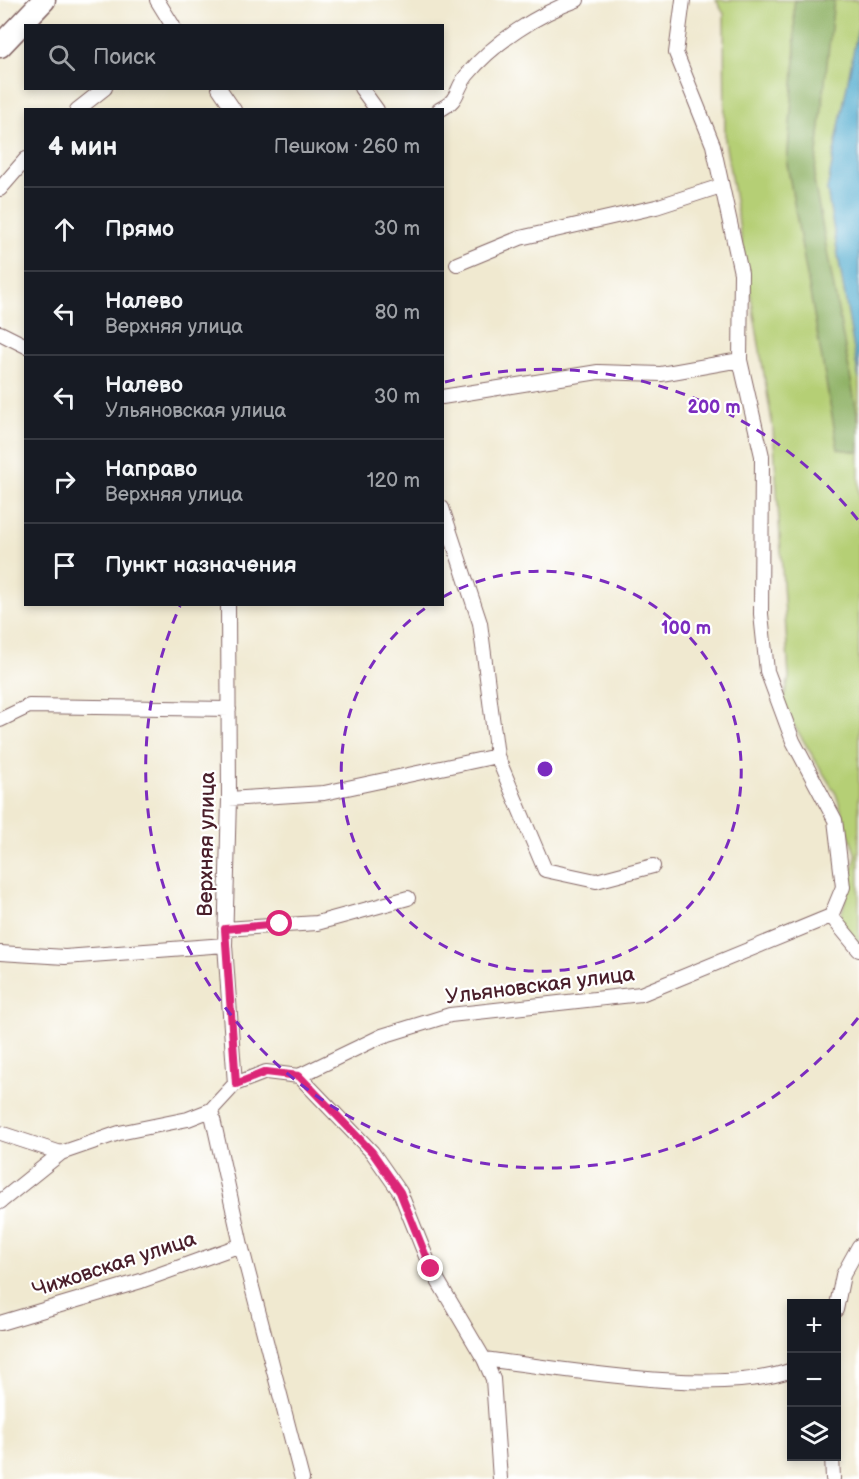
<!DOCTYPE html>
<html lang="ru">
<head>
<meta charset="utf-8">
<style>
  :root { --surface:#171b24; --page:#20242c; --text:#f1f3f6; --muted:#9ea1a6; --line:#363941 }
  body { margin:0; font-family:"Balsamiq Sans",sans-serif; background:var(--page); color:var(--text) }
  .controls { position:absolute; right:18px; bottom:18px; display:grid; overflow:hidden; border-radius:0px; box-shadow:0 3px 9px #0003 }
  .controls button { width:54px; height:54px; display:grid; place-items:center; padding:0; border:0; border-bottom:2px solid var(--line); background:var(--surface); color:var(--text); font:30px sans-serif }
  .stop { position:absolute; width:18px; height:18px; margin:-14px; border:4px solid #db2777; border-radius:50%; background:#fff }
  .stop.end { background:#db2777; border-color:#fff; box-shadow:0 2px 6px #0008 }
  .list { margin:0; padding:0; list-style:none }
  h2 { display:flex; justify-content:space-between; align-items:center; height:78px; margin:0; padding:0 24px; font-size:26px }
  h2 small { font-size:20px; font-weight:400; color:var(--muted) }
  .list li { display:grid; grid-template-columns:39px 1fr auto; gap:18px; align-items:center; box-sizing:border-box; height:84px; padding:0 24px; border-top:2px solid var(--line) }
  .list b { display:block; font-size:22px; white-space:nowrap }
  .list p { margin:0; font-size:20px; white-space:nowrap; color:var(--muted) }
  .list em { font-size:20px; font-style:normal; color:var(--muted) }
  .icon { flex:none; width:33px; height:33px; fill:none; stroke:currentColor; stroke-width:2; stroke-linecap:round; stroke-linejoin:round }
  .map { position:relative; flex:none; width:859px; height:1479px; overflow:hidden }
  .search { position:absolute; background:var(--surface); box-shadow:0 3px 9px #0003; left:24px; top:24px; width:420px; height:66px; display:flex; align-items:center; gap:15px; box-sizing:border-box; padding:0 21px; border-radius:0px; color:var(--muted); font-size:22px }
  .panel { position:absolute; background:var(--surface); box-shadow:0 3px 9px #0003; left:24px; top:108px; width:420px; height:498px; border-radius:0px }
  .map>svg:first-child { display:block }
</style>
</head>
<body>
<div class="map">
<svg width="859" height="1479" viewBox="0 0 859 1479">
  <rect width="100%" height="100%" fill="#fff"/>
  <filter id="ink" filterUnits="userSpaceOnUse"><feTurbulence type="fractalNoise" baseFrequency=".0167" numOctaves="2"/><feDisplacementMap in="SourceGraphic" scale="12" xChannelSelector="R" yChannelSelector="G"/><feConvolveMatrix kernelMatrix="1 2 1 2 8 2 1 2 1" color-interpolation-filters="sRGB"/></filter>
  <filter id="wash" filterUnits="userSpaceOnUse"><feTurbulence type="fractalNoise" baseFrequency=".008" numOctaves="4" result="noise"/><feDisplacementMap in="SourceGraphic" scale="24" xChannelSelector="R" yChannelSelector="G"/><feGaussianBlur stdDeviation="1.35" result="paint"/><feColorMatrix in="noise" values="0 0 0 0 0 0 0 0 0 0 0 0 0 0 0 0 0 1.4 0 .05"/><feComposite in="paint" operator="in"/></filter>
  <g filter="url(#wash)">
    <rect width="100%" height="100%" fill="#f0e9d0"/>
    <path fill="#b5cf75" stroke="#807750" stroke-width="1.5" d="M716,0H859V23L827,190L859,379V945L840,920L856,856L836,794L782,706L789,678L773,428L725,141L724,14Z"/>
    <path fill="#90b266" stroke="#6d6848" stroke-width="1.5" d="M794,0H834L814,181L859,423V452L838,449L787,164L795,59Z"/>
    <path fill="#50aace" stroke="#4d647c" stroke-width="1.5" d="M859,23V379L827,190Z"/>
  </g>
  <g filter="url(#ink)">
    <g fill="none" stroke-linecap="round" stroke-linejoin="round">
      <g stroke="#846665" stroke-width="16">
        <path id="minor" d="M157,0L173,26
          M683,0L676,53L713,145L741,273L740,360L762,456L761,614L767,671L793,741L835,820L843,887L831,916
          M219,88L234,110
          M361,88L377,110
          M77,110L105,88
          M439,110C461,99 454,91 467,75C494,42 538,14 577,0
          M0,189L26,159
          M457,264L520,238L656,207L721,186
          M0,333L26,346
          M442,397L598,372L661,374L740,360
          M442,508L480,623L497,756L545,870L596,881L653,866
          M228,604L229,799L225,945L235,1084
          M0,720L29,706L229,709
          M229,799L324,793L497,756
          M831,916L859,950
          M225,929L317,923L408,898
          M0,953L65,957L225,945
          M299,1076L372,1152L400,1192L431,1269L484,1359L493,1379L500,1479
          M211,1110L241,1245L302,1479
          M0,1133L61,1153
          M0,1202L61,1153L119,1133L188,1119L211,1110L235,1084L266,1072L299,1076L382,1036L450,1015L641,994L831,916
          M836,1310L843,1275L859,1246
          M0,1323L141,1281L241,1245
          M484,1359C564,1369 719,1397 792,1370
          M832,1456L833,1479"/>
      </g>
      <g stroke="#846665" stroke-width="25">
        <path id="trunk" d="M0,46L44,0"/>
      </g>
      <use href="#minor" stroke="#fff" stroke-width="14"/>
      <use href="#trunk" stroke="#fff" stroke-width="22"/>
    </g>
  </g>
  <g fill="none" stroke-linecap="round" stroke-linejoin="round" filter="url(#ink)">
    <path stroke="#db2777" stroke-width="8" d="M280,924L225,929L236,1084L266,1072L299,1076L372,1152L400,1192L431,1269"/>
  </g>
  <g fill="none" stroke="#7b2cbf" stroke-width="3" stroke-dasharray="10 8">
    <path d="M443 597A200 200 0 1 1 430 605"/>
    <path d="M858 1018A400 400 0 0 1 180 606M445 382A400 400 0 0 1 858 520"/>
  </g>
  <g text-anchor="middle" stroke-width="4.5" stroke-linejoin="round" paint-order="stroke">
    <g font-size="21" fill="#4a1f2b" stroke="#fff">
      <text transform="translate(206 844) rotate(-89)" y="7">Верхняя улица</text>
      <text transform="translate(540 985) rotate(-7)" y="7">Ульяновская улица</text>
      <text transform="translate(114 1264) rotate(-18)" y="7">Чижовская улица</text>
    </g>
  </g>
  <circle cx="545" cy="769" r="9" fill="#7b2cbf" stroke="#fff" stroke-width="3"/>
  <g font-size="18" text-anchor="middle" font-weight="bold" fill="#7b2cbf" stroke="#fff" stroke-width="4.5" stroke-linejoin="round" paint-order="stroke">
    <text x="714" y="413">200 m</text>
    <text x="686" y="634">100 m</text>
  </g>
</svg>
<div class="controls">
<button>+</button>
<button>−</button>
<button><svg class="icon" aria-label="layers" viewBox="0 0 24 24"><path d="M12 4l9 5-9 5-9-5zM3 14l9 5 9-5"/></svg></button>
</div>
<div class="stop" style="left:280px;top:924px"></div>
<div class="stop end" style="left:431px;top:1269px"></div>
<div class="search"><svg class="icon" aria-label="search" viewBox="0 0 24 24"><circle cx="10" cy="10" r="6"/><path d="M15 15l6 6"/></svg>Поиск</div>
<section class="panel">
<h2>4 мин<small>Пешком · 260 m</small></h2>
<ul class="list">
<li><svg class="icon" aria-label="ahead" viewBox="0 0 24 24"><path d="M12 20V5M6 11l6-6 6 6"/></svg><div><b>Прямо</b></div><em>30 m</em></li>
<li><svg class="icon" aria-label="left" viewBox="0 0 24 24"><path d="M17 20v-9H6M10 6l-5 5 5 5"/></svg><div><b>Налево</b><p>Верхняя улица</p></div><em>80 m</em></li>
<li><svg class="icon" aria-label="left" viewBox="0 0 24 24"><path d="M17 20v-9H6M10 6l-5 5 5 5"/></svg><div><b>Налево</b><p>Ульяновская улица</p></div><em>30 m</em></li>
<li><svg class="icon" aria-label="right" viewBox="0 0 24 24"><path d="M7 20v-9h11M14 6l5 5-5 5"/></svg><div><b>Направо</b><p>Верхняя улица</p></div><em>120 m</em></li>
<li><svg class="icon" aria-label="arrive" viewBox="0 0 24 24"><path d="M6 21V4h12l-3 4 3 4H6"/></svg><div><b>Пункт назначения</b></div></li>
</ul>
</section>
</div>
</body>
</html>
